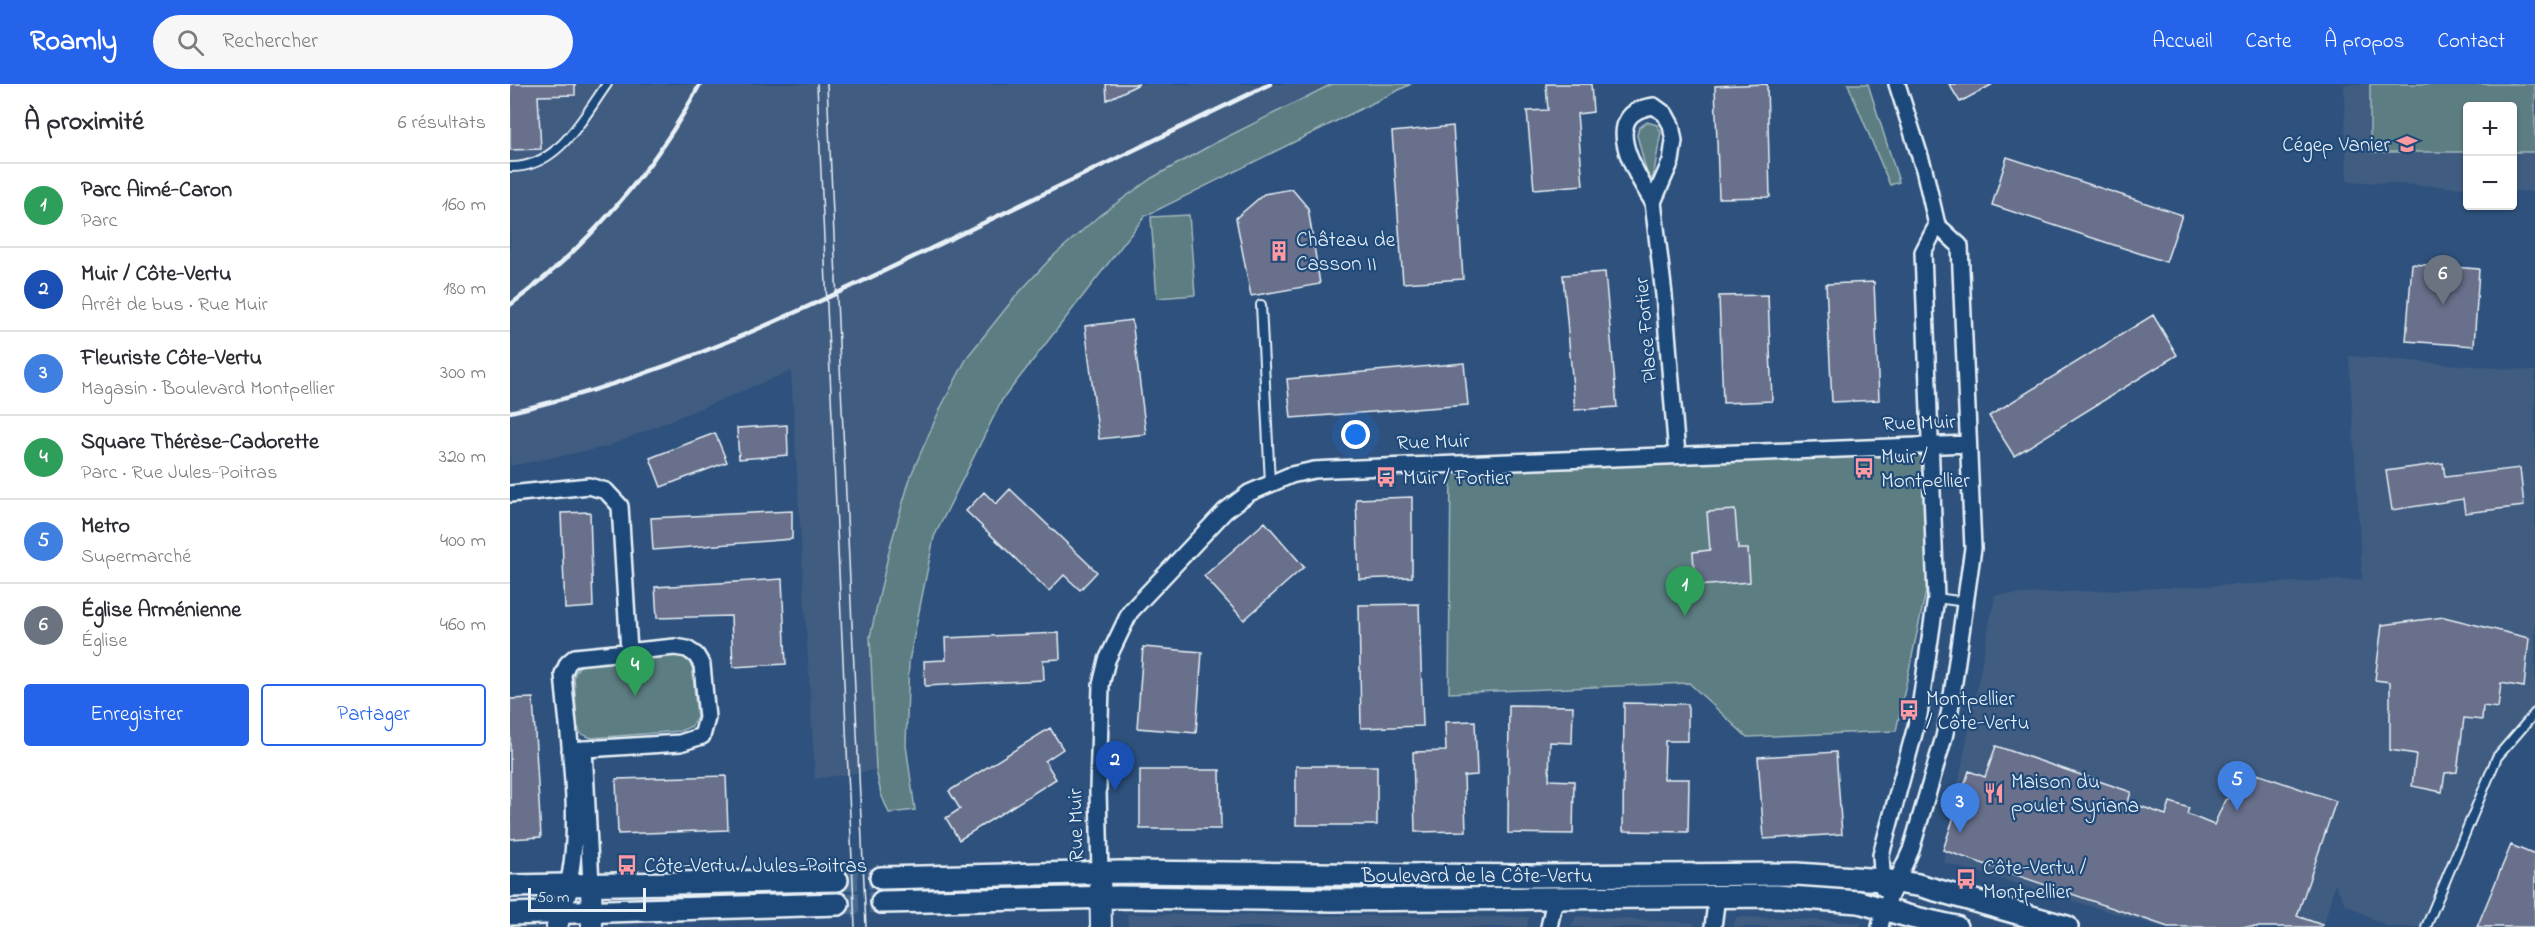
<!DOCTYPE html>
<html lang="fr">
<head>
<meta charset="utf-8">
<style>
  :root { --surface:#fff; --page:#f7f7f7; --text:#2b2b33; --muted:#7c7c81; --line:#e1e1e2; --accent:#2563eb }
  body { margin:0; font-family:"Indie Flower",sans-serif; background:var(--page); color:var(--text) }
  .controls { position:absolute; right:18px; top:18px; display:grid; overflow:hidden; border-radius:6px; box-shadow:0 2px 4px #0004 }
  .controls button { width:54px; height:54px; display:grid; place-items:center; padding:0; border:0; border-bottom:2px solid var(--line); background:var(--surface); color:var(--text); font:30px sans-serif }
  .scale { position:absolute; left:18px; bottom:15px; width:118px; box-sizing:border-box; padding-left:6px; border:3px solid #e8f1f8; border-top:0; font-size:16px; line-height:21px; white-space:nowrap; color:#e8f1f8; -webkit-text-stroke:4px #1f4a7a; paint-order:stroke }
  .you { position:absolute; left:846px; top:351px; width:21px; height:21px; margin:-15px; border:4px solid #fff; border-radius:50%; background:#1a73e8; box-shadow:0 0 0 9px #1a73e833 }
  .badge { display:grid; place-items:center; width:39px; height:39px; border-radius:50%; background:var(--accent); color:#fff; font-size:20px; font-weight:700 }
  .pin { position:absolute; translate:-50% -50px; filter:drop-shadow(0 2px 3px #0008) }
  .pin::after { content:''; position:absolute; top:32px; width:21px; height:18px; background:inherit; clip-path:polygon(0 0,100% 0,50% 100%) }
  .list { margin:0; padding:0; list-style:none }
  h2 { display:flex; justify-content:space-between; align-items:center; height:78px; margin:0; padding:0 24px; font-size:26px }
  h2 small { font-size:20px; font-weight:400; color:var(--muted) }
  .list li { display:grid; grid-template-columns:39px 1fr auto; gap:18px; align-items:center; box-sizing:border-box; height:84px; padding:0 24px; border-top:2px solid var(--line) }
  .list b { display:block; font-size:22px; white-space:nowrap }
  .list p { margin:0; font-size:20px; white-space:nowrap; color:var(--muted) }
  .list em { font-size:20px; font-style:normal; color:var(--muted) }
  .actions { display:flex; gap:12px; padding:18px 24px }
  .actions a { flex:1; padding:14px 0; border:2px solid var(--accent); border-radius:6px; text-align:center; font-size:21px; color:var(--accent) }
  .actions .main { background:var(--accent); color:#fff }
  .icon { flex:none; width:33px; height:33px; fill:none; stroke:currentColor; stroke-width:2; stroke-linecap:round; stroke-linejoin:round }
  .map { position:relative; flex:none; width:2025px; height:843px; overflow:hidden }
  header { display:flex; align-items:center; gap:36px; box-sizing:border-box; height:84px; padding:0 30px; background:var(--accent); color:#fff }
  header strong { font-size:28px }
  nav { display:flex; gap:33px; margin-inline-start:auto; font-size:21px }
  .search { width:420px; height:54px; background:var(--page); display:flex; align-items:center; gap:15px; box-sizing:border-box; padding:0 21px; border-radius:33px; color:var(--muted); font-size:22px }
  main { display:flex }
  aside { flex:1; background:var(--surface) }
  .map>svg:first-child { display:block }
</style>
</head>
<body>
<header>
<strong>Roamly</strong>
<div class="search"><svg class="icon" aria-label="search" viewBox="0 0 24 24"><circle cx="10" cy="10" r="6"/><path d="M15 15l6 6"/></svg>Rechercher</div>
<nav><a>Accueil</a><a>Carte</a><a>À propos</a><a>Contact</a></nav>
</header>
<main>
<aside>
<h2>À proximité<small>6 résultats</small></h2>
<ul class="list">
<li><span class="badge" style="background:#2e9e5b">1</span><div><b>Parc Aimé-Caron</b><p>Parc</p></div><em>160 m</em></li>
<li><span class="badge" style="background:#1a4fb4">2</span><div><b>Muir / Côte-Vertu</b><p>Arrêt de bus · Rue Muir</p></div><em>180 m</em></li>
<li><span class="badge" style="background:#3f7fe0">3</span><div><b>Fleuriste Côte-Vertu</b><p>Magasin · Boulevard Montpellier</p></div><em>300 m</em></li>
<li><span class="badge" style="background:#2e9e5b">4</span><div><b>Square Thérèse-Cadorette</b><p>Parc · Rue Jules-Poitras</p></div><em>320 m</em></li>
<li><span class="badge" style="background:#3f7fe0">5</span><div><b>Metro</b><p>Supermarché</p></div><em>400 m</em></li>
<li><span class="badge" style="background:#6b7280">6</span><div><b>Église Arménienne</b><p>Église</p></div><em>460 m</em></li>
</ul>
<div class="actions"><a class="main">Enregistrer</a><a>Partager</a></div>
</aside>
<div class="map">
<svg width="2025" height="843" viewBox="0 0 2025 843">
  <rect width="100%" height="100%" fill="#2e527d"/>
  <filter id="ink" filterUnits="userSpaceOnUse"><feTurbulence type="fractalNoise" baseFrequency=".0167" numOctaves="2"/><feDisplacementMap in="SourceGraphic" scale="12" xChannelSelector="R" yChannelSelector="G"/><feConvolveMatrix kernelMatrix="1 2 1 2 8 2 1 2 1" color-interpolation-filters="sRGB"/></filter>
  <g filter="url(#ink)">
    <path fill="#3f5b81" d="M0,0H822L705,59L642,94L590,131L541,174L505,213L458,272L430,325L401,391L380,463L360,553L366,686L305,695L281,287L96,363L0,382Z
      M1834,0H2025V108L2003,107L2002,22H1958L1957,104L1837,97Z
      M1839,272L2025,287V620L1984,668L1911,843H1878L1835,820L1825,800L1813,843H1651L1433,778L1485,511L1852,495Z
      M617,830L1019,833L1017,843H618Z
      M1066,832L1185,839L1184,843H1061Z
      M1226,833L1276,834L1351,839L1349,843H1223Z"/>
    <path fill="#5b7d82" stroke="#a2b7bd" stroke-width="1.5" d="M822,0H901L635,132L492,316L424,453L399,577L396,661L405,726L379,729L371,710L366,686L360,553L380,463L401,391L430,325L458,272L505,213L541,174L590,131L642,94L705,59Z
      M1338,0H1358L1389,98L1380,101Z
      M1860,0H2025V68H2003L2002,22H1958L1957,68H1860Z
      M1137,38L1147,41L1151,48L1143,94H1138L1127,51L1129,43Z
      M679,131L685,211L647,214L641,133Z
      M1419,361L1425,465L1386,647L1237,653L1179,599L939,609L941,380Z
      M158,569L172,571L182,581L187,633L182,642L170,647L82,654L71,650L67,641L64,592L68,584L77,578Z"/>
    <path fill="#68708b" stroke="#e8f1f8" stroke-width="1.5" d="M0,0H65V11L28,12L31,65L0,66Z
      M596,0H629L597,16Z
      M1036,0H1081L1083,28L1067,30L1073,101L1024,105L1017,27L1038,26Z
      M1257,0L1260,113L1209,114L1205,2Z
      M1439,0H1483L1450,18Z
      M943,42L953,195L893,199L882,48Z
      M1497,73L1672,131L1656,178L1482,121Z
      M782,105L798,124L810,200L741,212L726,134L754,110Z
      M1902,180L1969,185L1964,262L1896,257Z
      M1095,188L1107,323L1065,326L1053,191Z
      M1364,198L1369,316L1322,318L1316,200Z
      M1258,211L1262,317L1213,319L1209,212Z
      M1643,231L1667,271L1504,372L1479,332Z
      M622,236L636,350L589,355L575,242Z
      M954,279L958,321L781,334L777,295Z
      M277,341L278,371L229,375L227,344Z
      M205,349L217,378L151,403L140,374Z
      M1933,379L1935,393L2010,384L2014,422L1955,429L1953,415L1882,426L1876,387Z
      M500,405L587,488L570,506L554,491L539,507L456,427L474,408L486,420Z
      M902,413V493L849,495L846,415Z
      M1225,426L1228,465H1238L1240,498L1185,502L1183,468L1200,466L1197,428Z
      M282,427V455L143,466L141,434Z
      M80,428L83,523L55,525L51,429Z
      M755,438L794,483L734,536L694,492Z
      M272,495L276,580L223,583L221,532L147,534L145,503Z
      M909,520L913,642L851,644L849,521Z
      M1934,533L2019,554L2014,603L1991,599L1988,624L1973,622L1972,636L1954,634L1947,688L1935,689L1932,708L1902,702L1906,670L1880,666V598L1865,596L1872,541Z
      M549,549L550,575L533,576L534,596L415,602L414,577L436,576L435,554Z
      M633,563L692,568L686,649L627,644Z
      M23,614L31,753L0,755V615Z
      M1114,619L1178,620V657H1155L1154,695H1179L1178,748L1113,747Z
      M999,621L1063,622L1062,659L1040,658L1039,696L1064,697L1063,750L998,749Z
      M965,637L967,691L954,692L956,747L905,748L903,668L936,667L935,638Z
      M540,644L553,665L535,677L546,695L449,756L436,734L450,725L439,707Z
      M1486,662L1621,708L1618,718L1656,731L1660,718L1679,724L1677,730L1704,741L1715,716L1744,701L1747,690L1826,717L1787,832L1812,841L1811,843H1658L1433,766L1459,687L1475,693Z
      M1326,668L1332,750L1254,755L1248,673Z
      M786,682H867V741H786Z
      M630,686H710L711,745H630Z
      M216,692L218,746L108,750L106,695Z
      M2001,761L2025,771V843H1967Z"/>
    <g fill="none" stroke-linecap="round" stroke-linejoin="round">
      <path stroke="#4a6a8f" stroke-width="21" stroke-dasharray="21 10" stroke-linecap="butt" d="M327,796L371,794
        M328,820L372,818"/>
      <g stroke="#e8f1f8" stroke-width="12">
        <path id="service" d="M0,83C48,84 72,35 97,0
          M751,221L760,399
          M1426,514L1456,518
          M1916,843L1987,673L2025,629"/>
      </g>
      <g stroke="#e8f1f8" stroke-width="20">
        <path id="minor" d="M1143,118C1126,90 1087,29 1144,22L1155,30L1161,41L1164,57L1161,77L1143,118L1154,211L1167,371
          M0,410L79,402L96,407L110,422L119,567
          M74,665L81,800
          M590,789L588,706L591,601L597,576L620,528L715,427L739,409L781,391L804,386L823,385L1458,360
          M58,801C73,742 58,651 53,590L58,579L65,573L165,563L177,565L186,571L192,581L197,634L192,652L170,659L60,666
          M1373,804L1371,771L1409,631L1426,514L1413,168L1427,141
          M1039,843L1045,815
          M1203,843L1207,812
          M1370,843L1374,825L1401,766L1434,653L1440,626L1463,464L1450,162L1427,141L1414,85L1387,0"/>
      </g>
      <g stroke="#e8f1f8" stroke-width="24">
        <path id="tertiary" d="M590,789L591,843
          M81,800L82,843
          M47,843L58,801"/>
      </g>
      <g stroke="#e8f1f8" stroke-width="26">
        <path id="secondary" d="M371,794L611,788L1023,792L1287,790L1372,796L1408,801L1557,843
          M0,802L327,796
          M372,818L610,813L822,816L1266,812L1349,818L1401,833L1446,843
          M0,830L328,820"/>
      </g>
      <use href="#service" stroke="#1f4a7a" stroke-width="8"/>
      <use href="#minor" stroke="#1f4a7a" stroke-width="15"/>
      <use href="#tertiary" stroke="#1f4a7a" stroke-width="20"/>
      <use href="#secondary" stroke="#1f4a7a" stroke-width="21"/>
      <path stroke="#e8f1f8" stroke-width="1.5" d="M307,0L345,843
        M317,0L356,843"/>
      <path stroke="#e8f1f8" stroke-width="4.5" d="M0,221C78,163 145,85 190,0
        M0,328C150,295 288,229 426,162C537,108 649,54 760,0"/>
    </g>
  </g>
  <defs>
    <g id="university-bare" transform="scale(1.62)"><path d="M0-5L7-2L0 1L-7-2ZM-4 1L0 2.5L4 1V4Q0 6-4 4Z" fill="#ff9aa2" stroke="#1f4a7a" stroke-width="2.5" paint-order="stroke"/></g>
    <g id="building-bare" transform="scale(1.62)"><path d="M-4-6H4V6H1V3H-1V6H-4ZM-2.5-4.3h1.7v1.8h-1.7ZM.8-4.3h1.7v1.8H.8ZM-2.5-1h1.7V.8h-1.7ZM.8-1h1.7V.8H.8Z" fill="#ff9aa2" stroke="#1f4a7a" stroke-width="2.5" paint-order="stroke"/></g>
    <g id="bus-bare" transform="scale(1.62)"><path d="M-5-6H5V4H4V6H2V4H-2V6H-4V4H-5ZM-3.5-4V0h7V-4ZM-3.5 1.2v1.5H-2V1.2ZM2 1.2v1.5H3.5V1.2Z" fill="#ff9aa2" stroke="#1f4a7a" stroke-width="2.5" paint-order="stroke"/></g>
    <g id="restaurant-bare" transform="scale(1.62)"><path d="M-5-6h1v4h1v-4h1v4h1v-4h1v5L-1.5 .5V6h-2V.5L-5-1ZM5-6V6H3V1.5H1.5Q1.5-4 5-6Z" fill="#ff9aa2" stroke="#1f4a7a" stroke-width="2.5" paint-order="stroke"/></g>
  </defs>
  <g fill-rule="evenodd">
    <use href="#university-bare" x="1897" y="60"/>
    <use href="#building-bare" x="769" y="167"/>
    <use href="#bus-bare" x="1354" y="384"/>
    <use href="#bus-bare" x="876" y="393"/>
    <use href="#bus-bare" x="1399" y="626"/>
    <use href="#restaurant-bare" x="1484" y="709"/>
    <use href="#bus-bare" x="117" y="781"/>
    <use href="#bus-bare" x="1456" y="795"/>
  </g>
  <g text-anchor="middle" stroke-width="4.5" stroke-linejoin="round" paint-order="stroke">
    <g font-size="21" fill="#e8f1f8" stroke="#1f4a7a" text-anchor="start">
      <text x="1880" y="67" text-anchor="end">Cégep Vanier</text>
      <text x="786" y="162">Château de<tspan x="786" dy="24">Casson II</tspan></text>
      <text x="1371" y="379">Muir /<tspan x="1371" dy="24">Montpellier</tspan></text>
      <text x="893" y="400">Muir / Fortier</text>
      <text x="1416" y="621">Montpellier<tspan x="1416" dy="24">/ Côte-Vertu</tspan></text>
      <text x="1501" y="704">Maison du<tspan x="1501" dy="24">poulet Syriana</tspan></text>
      <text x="134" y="788">Côte-Vertu / Jules-Poitras</text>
      <text x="1473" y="790">Côte-Vertu /<tspan x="1473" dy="24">Montpellier</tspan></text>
    </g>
    <g font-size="21" fill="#e8f1f8" stroke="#1f4a7a">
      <text transform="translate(1135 246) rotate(-95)" y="7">Place Fortier</text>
      <text transform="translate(1409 338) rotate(-2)" y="7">Rue Muir</text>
      <text transform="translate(923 357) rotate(-2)" y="7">Rue Muir</text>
      <text transform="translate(565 741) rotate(-91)" y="7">Rue Muir</text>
      <text x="967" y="798">Boulevard de la Côte-Vertu</text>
    </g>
  </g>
</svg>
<div class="controls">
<button>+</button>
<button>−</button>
</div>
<div class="scale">50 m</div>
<div class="you"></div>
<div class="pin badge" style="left:1175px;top:532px;background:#2e9e5b">1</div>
<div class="pin badge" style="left:605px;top:707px;background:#1a4fb4">2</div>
<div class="pin badge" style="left:1450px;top:749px;background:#3f7fe0">3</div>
<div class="pin badge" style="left:125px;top:612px;background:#2e9e5b">4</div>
<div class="pin badge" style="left:1727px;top:727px;background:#3f7fe0">5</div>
<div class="pin badge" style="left:1933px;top:221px;background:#6b7280">6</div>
</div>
</main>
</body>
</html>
